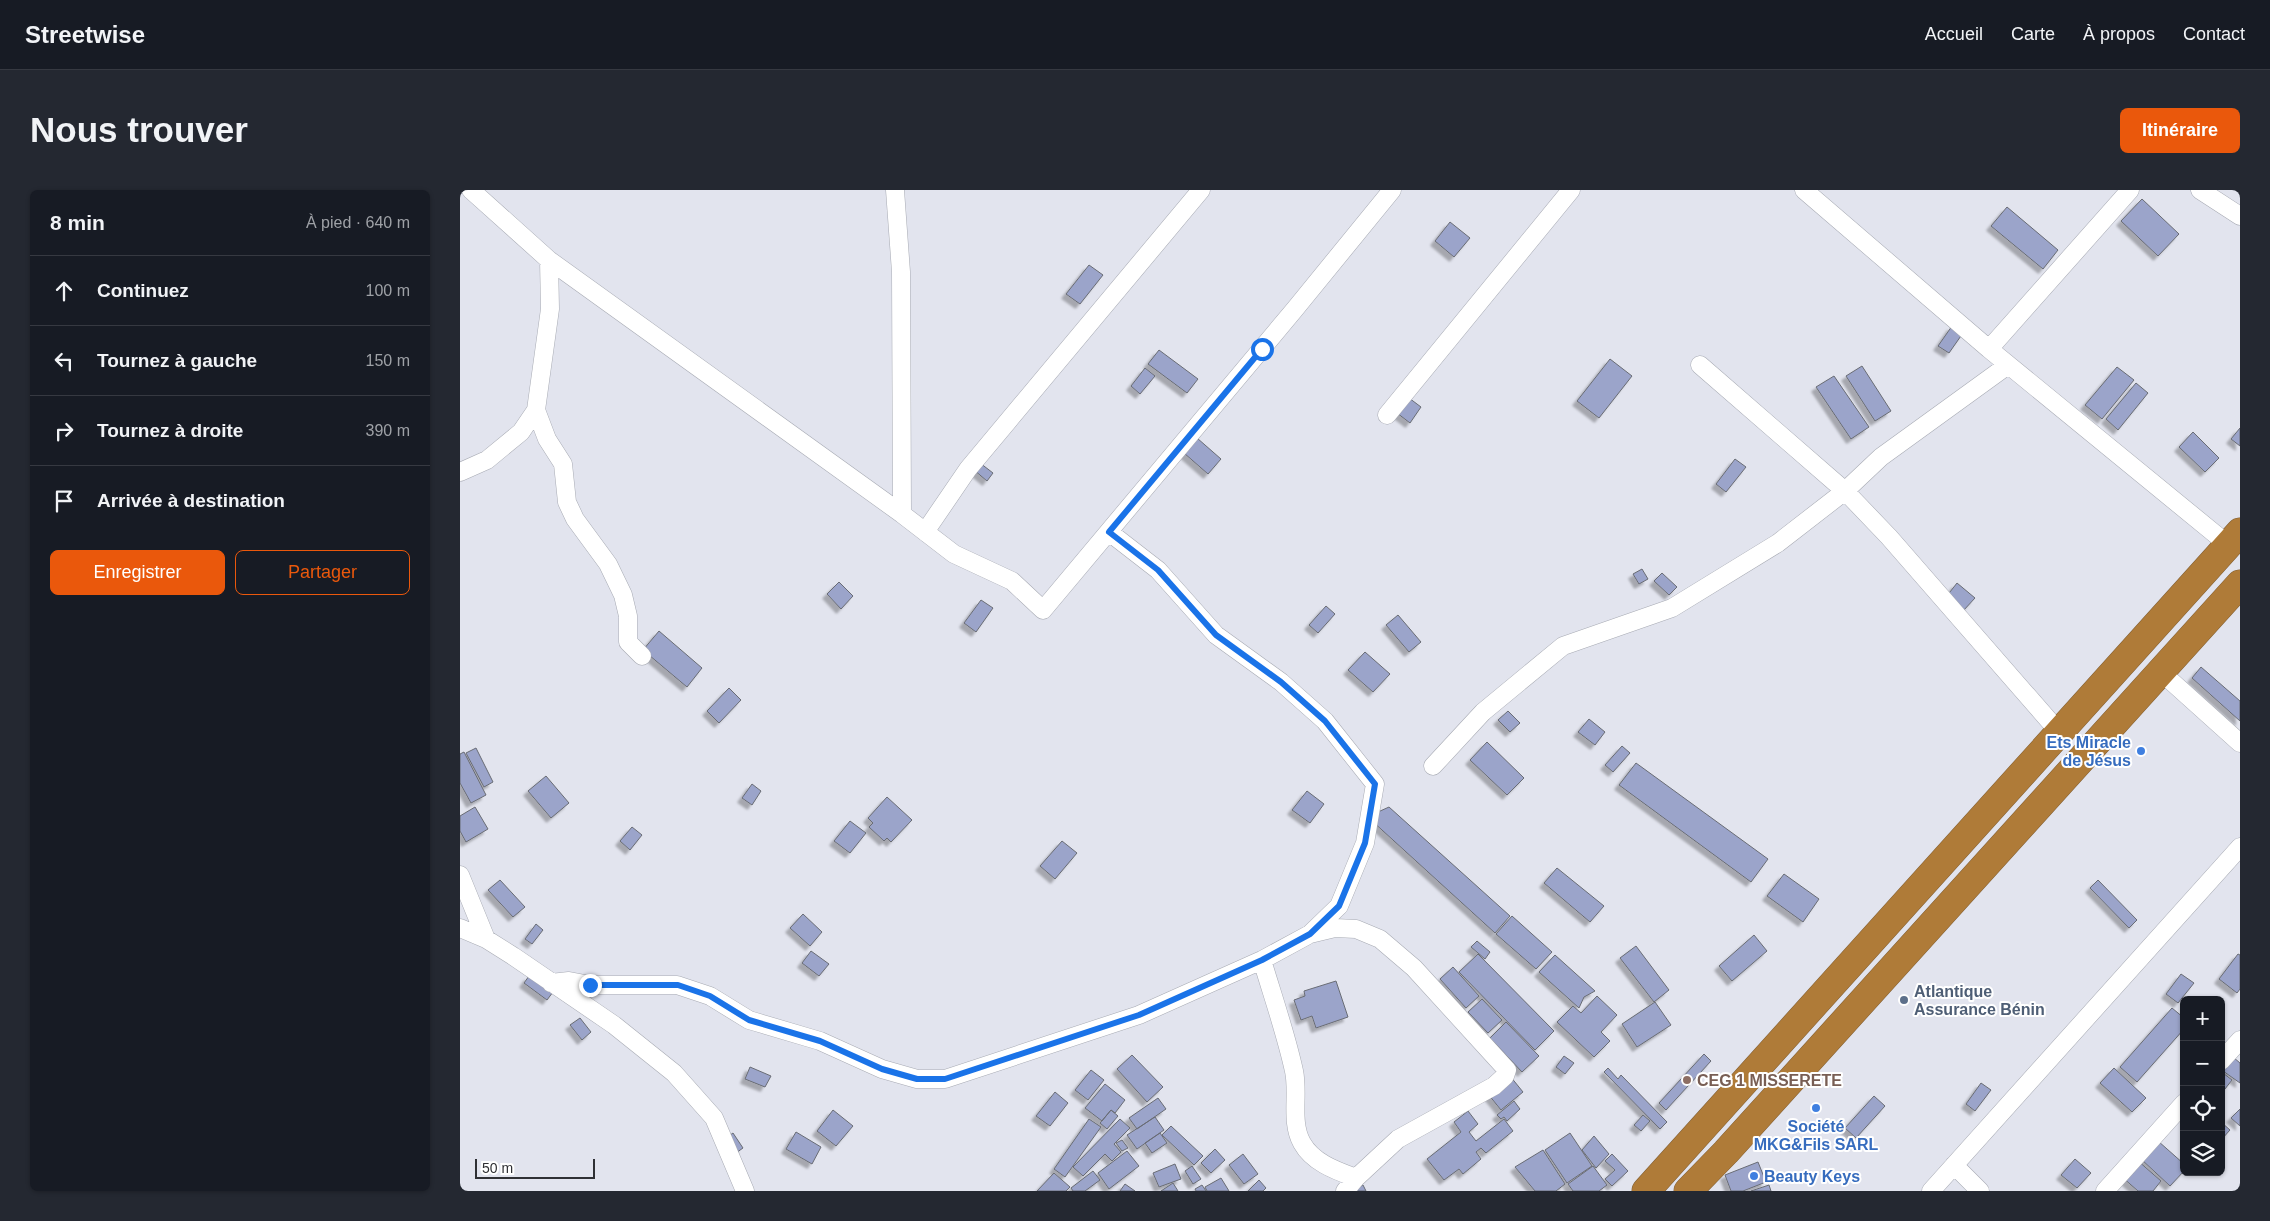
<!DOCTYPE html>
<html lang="fr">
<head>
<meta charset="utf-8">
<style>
  :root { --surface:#171b24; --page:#242831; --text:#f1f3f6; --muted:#9ea1a6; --line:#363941; --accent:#ea580c }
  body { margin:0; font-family:Arial,sans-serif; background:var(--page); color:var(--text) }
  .controls { position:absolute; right:15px; bottom:15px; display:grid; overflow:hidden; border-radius:8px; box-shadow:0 1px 4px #0004 }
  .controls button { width:45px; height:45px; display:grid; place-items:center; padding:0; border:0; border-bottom:1px solid var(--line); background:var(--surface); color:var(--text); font:25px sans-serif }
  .scale { position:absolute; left:15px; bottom:12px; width:120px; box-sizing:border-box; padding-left:5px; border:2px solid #2f3034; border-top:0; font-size:14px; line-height:18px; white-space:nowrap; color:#2f3034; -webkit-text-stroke:4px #fff; paint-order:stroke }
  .stop { position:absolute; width:15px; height:15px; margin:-11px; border:4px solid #1a73e8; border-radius:50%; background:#fff }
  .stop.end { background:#1a73e8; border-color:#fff; box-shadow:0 1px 5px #0008 }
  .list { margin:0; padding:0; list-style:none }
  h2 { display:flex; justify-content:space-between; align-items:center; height:65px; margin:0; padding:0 20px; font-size:21px }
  h2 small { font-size:16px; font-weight:400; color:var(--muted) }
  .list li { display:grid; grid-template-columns:32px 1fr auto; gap:15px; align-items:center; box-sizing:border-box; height:70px; padding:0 20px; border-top:1px solid var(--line) }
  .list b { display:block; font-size:19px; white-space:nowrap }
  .list em { font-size:16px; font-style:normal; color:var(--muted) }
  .actions { display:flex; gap:10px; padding:15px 20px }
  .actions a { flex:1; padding:11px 0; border:1px solid var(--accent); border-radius:8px; text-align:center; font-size:18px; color:var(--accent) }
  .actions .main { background:var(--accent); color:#fff }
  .icon { flex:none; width:28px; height:28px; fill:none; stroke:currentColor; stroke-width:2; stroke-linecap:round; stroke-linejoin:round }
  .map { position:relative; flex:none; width:1780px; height:1001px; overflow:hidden; border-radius:8px }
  header { display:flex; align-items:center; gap:30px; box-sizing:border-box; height:70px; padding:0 25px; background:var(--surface); border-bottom:1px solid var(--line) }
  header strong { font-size:24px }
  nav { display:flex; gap:28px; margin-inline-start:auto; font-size:18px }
  .intro { display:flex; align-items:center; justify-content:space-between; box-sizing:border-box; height:120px; padding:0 30px }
  h1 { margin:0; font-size:35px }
  .button { padding:12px 22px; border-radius:8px; background:var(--accent); color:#fff; font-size:18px; font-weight:700 }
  main { display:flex; gap:30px; padding:0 30px }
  aside { flex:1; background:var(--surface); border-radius:8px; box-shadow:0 1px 4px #0004 }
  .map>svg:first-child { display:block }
</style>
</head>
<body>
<header>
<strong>Streetwise</strong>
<nav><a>Accueil</a><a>Carte</a><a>À propos</a><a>Contact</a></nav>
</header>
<div class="intro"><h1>Nous trouver</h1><a class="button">Itinéraire</a></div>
<main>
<aside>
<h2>8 min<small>À pied · 640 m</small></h2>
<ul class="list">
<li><svg class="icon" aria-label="ahead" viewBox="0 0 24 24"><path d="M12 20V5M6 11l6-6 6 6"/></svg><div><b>Continuez</b></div><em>100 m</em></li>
<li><svg class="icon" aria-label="left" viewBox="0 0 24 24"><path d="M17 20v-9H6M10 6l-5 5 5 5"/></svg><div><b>Tournez à gauche</b></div><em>150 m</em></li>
<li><svg class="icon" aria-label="right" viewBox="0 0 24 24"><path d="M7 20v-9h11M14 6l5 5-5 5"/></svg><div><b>Tournez à droite</b></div><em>390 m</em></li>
<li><svg class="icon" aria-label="arrive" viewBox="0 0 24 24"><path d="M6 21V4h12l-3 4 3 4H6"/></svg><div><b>Arrivée à destination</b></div></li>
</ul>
<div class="actions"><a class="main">Enregistrer</a><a>Partager</a></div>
</aside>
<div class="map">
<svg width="1780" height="1001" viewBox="0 0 1780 1001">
  <defs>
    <filter id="shadow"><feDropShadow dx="-4.5" dy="4.5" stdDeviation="1" flood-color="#0004"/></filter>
  </defs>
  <rect width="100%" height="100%" fill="#e2e4ee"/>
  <path fill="#9ba4ca" stroke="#696c74" filter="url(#shadow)" d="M1682,9L1719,44L1698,66L1661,31Z
    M1547,17L1598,60L1583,79L1531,36Z
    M990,32L1010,48L994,67L975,51Z
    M629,75L643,85L620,114L606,104Z
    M1492,136L1503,143L1489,163L1478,156Z
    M699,160L738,189L727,203L688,174Z
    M1150,169L1172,186L1139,228L1117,211Z
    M1402,176L1431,221L1415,231L1386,186Z
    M1657,177L1674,190L1642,229L1625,215Z
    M685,178L695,186L680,204L671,196Z
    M1374,186L1409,237L1391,249L1356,197Z
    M1676,193L1688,203L1658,240L1646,229Z
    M949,208L961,217L950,233L937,223Z
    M1780,238V256L1771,249Z
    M1733,242L1759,268L1745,282L1719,257Z
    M737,248L761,269L748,284L724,263Z
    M1275,269L1286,277L1266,302L1256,294Z
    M520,273L533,283L527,291L514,280Z
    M1182,379L1188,389L1179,394L1173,384Z
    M1202,383L1217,397L1209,405L1194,391Z
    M379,392L393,406L381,419L367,404Z
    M1497,393L1515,408L1503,421L1486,407Z
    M521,410L533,418L516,442L504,433Z
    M866,416L875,424L858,443L849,435Z
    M938,425L961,452L949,462L926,435Z
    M199,441L242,478L227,497L183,460Z
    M905,462L930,484L913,502L888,480Z
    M1741,477L1780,511V531L1732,488Z
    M269,498L281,510L259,533L247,521Z
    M1048,521L1060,533L1050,542L1038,530Z
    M1129,529L1145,542L1135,555L1118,542Z
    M1027,552L1064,588L1047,605L1010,570Z
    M1162,556L1170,563L1153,582L1145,575Z
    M16,558L33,592L24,597L6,563Z
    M4,562L26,605L11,613L0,593V564Z
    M1176,573L1308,669L1291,692L1159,595Z
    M86,586L109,613L91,628L68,601Z
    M292,594L301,601L292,615L282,608Z
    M847,601L864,614L850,633L832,620Z
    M427,607L452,630L431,652L427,648L424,651L409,637L413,633L408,628Z
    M15,617L28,639L6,652L0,641V626Z
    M929,617L1050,726L1035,743L911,630L918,622Z
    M390,631L406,643L390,663L374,651Z
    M172,637L182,645L170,660L160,651Z
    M602,651L617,663L595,689L580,676Z
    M1097,678L1144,716L1130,732L1084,693Z
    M1324,684L1359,709L1343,732L1307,706Z
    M40,690L65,717L53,727L28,700Z
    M1638,690L1677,730L1669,738L1630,698Z
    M343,724L362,742L350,756L330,738Z
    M1052,726L1092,762L1076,779L1036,744Z
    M76,734L83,740L72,754L65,749Z
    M1294,745L1307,761L1272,791L1259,776Z
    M1017,751L1030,762L1025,769L1011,757Z
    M1176,756L1209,800L1194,812L1160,768Z
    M351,761L369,774L359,786L342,773Z
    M1018,764L1094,841L1075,860L999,782Z
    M1778,764L1780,765V799L1777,803L1759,789Z
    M1095,765L1135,801L1124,807L1119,818L1079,782Z
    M993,777L1019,806L1006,818L980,789Z
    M1721,784L1734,793L1718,813L1706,804Z
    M69,786L93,802L87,810L64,793Z
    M876,791L888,827L856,838L852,826L841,830L834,810L845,806L844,801Z
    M1137,806L1157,825L1141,842L1150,851L1134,867L1097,832L1113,816L1121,823Z
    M1022,809L1042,830L1028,843L1008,822Z
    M1195,812L1211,835L1177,857L1162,834Z
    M1712,818L1724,828V839L1677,892L1660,877Z
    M120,828L131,842L122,850L110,835Z
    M1046,832L1079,866L1062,882L1030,848Z
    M1244,864L1251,871L1206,920L1199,913Z
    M672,865L703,897L687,912L657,879Z
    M1104,866L1114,873L1105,884L1096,877Z
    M1773,867L1780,873V893L1763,881Z
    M290,877L311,886L305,897L285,889Z
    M1148,878L1158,889L1161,885L1207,932L1200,939L1144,882Z
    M1654,878L1686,908L1672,922L1640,893Z
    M631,880L644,890L628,910L615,900Z
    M1763,883L1772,890L1761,904V884Z
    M1050,886L1063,902L1041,920L1028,904Z
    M1521,893L1531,900L1515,921L1506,914Z
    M645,894L665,910L655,923L651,920L642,931L625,918Z
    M595,902L608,913L590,936L576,926Z
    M1414,906L1425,916L1396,948L1385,938Z
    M698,908L706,919L677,939L669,928Z
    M1054,911L1060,919L1047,931L1044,927L1041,929L1037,925Z
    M1780,919V936L1771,928Z
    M373,920L393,936L376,956L357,941Z
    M651,920L658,926L647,939L640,933Z
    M1008,921L1018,934L1009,942L1016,951L1044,929L1053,941L1026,963L1021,958L1016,962L1021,969L1003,984L999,979L984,990L967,969L1001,942L994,932Z
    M1183,925L1190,931L1181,941L1174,935Z
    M695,927L704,940L677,959L667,945Z
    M629,929L641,937L605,987L594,979Z
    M660,929L670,938L654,954L661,962L652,971L645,964L623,986L613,977Z
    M1761,932L1770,940L1761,950Z
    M711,936L743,966L734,975L702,945Z
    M336,942L361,957L352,974L326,959Z
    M273,943L283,958L276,963L266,948Z
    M700,943L707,953L692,963L685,953Z
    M1110,943L1132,976L1107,993L1085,960Z
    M1134,946L1149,964L1136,978L1122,960Z
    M662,950L668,958L662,961L656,953Z
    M1698,951L1724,974V981L1710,996L1681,969Z
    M755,959L765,970L751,983L741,973Z
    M1083,960L1105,994L1096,1001H1075L1055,977Z
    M667,961L679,976L649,999L638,983Z
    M783,964L798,984L784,994L769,975Z
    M1152,964L1168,981L1152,996L1145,989L1155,980L1145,971Z
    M1615,969L1631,983L1617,998L1601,985Z
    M1677,970L1701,991L1693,1001H1678L1662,987Z
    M1298,972L1306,992L1283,1001H1271L1265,985Z
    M715,974L721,989L699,997L693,983Z
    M732,976L741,989L733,994L725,981Z
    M1133,976L1147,995L1139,1001H1113L1108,994Z
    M633,981L640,990L625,1001H613L611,998Z
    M594,983L610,997L606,1001H577Z
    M761,988L769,1001H747L745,997Z
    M799,990L806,998L803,1001H788Z
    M713,993L718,1001H701Z
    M665,994L675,1001H660Z
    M742,995L746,1001H736L735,999Z
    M903,995L906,1001H892Z
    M1309,995L1311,1001H1291Z"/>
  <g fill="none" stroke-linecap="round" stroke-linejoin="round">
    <g stroke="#a7aab3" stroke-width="19">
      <path id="street" d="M11,0L89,70L442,324L494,364L552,391L583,420L835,119L932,0
        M435,0L441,82L442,324
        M1344,0L1529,159L1760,348
        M1740,0L1780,26
        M1529,159L1670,0
        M1240,175L1385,301L1429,347L1592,534
        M76,220L87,249L103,274L107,312L115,329L148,374L163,405L168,426V452L182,466
        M927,225L1111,0
        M0,282L27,270L61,242L76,220L90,119L89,70
        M465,342L508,279L741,0
        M649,342L698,380L756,445L821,492L865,531L915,594L905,653L879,716L850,744
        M1701,482L1780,553
        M973,576L1023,522L1103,456L1212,418L1318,353L1385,301L1421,267L1548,175
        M0,685L26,749
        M0,738L26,749L53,766L154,835L214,883L254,928L285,1001
        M802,770C813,807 826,844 834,881C839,904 830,932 842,953C853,973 877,981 896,988
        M91,793L109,791L130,795H217L250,806L289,830L360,851L422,879L457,889H485L679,825L802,770L850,744L875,738L896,739L920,749L954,778L1047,880L1045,886L1034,896L938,949L896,988L885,1001
        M1761,871L1780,850
        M1494,975L1520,1001
        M1471,1001L1780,657
        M1645,1001L1724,913"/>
    </g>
    <g stroke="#826137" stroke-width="29">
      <path id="highway" d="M1186,1001L1780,342
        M1228,1001L1266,962L1780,394"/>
    </g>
    <use href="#street" stroke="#fff" stroke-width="18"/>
    <use href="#highway" stroke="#af7b38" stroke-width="28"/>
  </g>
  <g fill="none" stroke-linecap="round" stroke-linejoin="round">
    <path stroke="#1a73e8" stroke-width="6" d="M130,795H218L250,806L289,830L360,851L422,879L457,889H485L679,825L802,770L850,744L879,716L905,653L915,594L865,531L821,492L756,445L698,380L649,342L802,159"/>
  </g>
  <g fill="#3f7fe0" stroke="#fff" stroke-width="2">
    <circle cx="1681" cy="561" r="5"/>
    <circle cx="1356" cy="918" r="5"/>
    <circle cx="1294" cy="986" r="5"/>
  </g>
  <circle fill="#5c6f8a" stroke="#fff" stroke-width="2" cx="1444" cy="810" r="5"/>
  <circle fill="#8d6e63" stroke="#fff" stroke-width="2" cx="1227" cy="890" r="5"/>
  <g text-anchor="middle" stroke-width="4" stroke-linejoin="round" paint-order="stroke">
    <g font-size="16" font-weight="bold" fill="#366cbe" stroke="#fff" text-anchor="end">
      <text x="1671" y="558">Ets Miracle<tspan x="1671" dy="18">de Jésus</tspan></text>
      <text x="1356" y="942" text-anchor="middle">Société<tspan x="1356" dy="18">MKG&amp;Fils SARL</tspan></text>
      <text x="1304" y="992" text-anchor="start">Beauty Keys</text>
    </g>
    <g font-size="16" font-weight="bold" fill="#4e5e75" stroke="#fff" text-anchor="start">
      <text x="1454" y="807">Atlantique<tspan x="1454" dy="18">Assurance Bénin</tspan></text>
    </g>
    <g font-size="16" font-weight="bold" fill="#785e54" stroke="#fff" text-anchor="start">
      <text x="1237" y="896">CEG 1 MISSERETE</text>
    </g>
  </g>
</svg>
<div class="controls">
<button>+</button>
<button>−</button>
<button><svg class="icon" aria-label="locate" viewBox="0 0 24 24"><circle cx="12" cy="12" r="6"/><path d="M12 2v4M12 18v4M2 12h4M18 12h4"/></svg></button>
<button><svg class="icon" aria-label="layers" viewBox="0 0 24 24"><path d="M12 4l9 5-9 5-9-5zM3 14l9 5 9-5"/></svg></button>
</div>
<div class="scale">50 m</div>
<div class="stop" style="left:802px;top:159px"></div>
<div class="stop end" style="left:130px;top:795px"></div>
</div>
</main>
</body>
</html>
